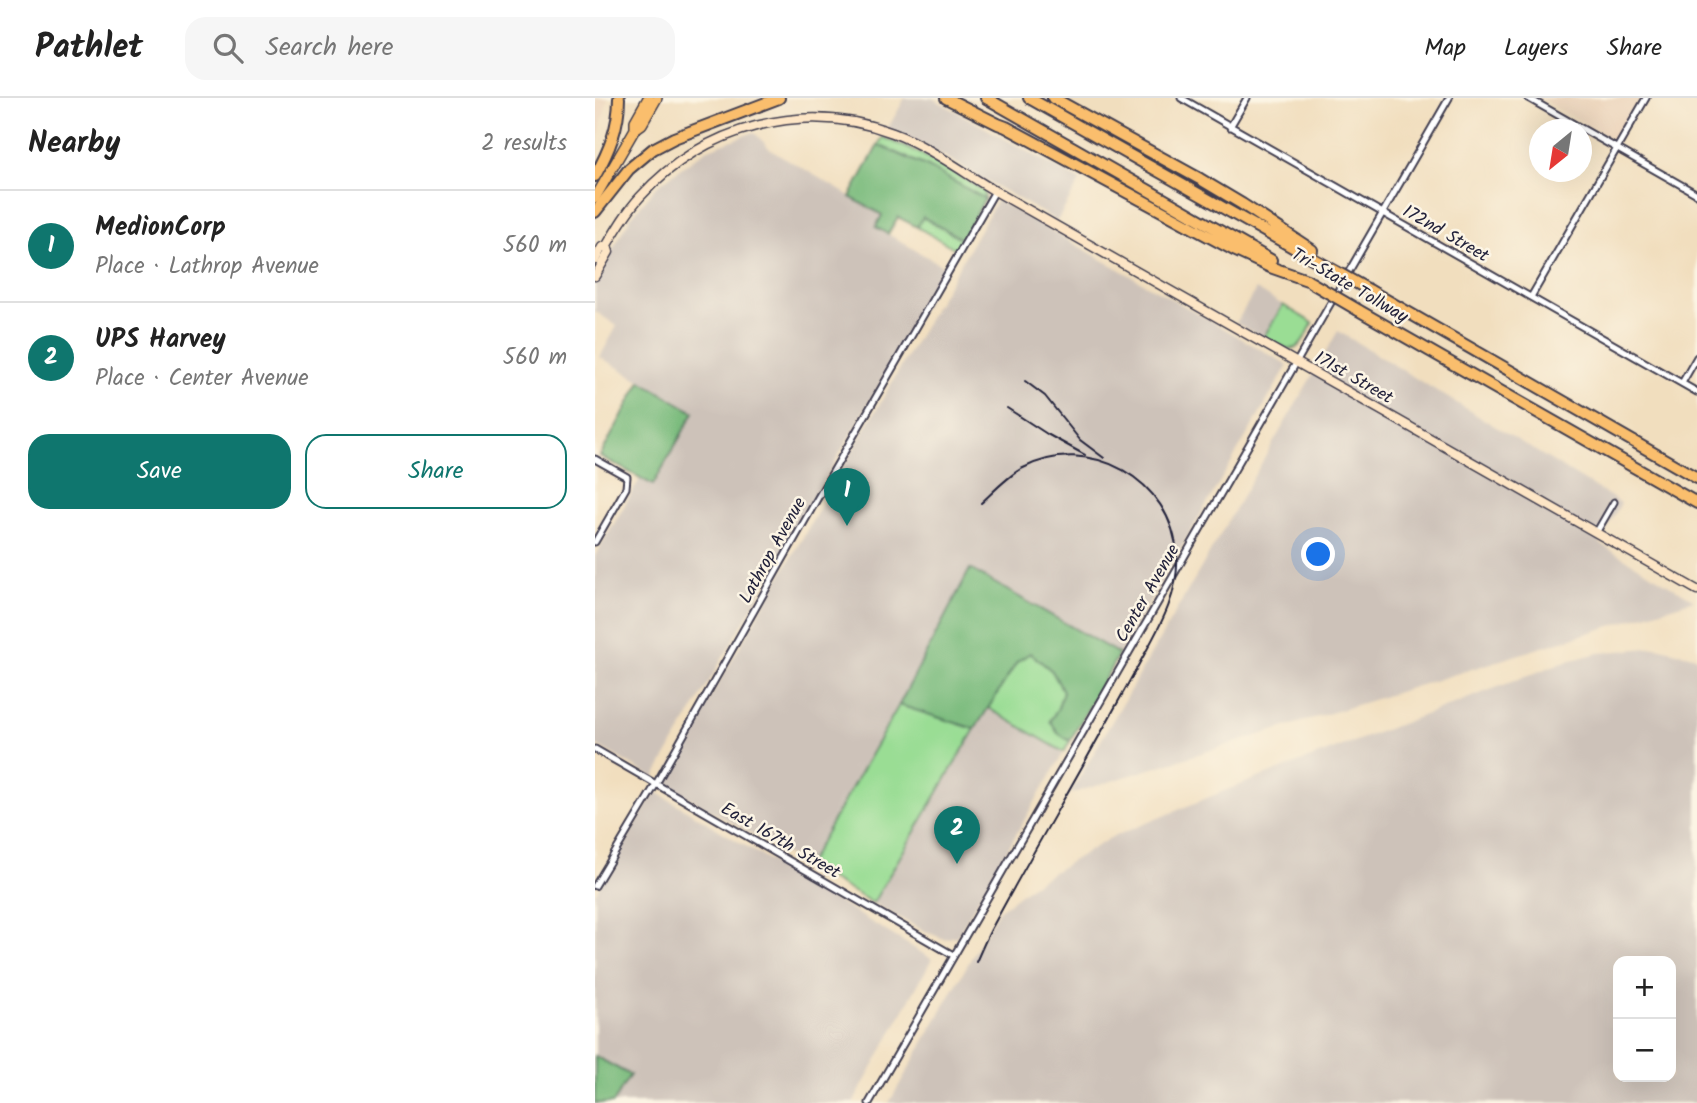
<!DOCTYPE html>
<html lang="en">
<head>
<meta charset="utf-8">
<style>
  :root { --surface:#fff; --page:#f6f6f6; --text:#222; --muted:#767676; --line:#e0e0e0; --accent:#0f766e }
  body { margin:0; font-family:Kalam,sans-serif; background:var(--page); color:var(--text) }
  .controls { position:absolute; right:21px; bottom:21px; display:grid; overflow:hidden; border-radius:14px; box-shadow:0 7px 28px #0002 }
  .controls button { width:63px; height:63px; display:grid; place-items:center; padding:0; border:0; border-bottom:2px solid var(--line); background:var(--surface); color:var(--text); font:35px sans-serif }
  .compass { position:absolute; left:934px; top:21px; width:63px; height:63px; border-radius:50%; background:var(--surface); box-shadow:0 7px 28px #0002; rotate:210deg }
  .you { position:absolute; left:724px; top:457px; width:24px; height:24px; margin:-18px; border:5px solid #fff; border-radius:50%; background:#1a73e8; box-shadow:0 0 0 10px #1a73e833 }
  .badge { display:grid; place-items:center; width:46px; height:46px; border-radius:50%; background:var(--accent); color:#fff; font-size:23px; font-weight:700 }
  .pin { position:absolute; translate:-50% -58px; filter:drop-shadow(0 2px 4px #0008) }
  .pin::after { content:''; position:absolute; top:37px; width:24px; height:21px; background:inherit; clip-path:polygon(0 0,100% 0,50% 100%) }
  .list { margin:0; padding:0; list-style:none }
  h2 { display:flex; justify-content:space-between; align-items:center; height:91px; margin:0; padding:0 28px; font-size:30px }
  h2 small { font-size:23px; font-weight:400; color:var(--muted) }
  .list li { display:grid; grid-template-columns:46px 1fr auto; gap:21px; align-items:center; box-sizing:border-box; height:112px; padding:0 28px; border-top:2px solid var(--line) }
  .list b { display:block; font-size:26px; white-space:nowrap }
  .list p { margin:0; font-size:23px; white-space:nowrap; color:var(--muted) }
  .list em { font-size:23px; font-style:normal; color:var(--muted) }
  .actions { display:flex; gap:14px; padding:21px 28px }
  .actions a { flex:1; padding:16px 0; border:2px solid var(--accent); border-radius:21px; text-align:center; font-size:24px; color:var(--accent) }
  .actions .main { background:var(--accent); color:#fff }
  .icon { flex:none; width:38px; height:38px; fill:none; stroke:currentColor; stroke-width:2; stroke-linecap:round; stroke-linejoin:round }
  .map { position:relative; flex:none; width:1102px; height:1005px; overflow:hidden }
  header { display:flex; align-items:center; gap:42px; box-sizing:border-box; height:98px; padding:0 35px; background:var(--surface); border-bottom:2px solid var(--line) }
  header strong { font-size:33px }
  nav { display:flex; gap:38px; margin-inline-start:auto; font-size:24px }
  .search { width:490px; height:63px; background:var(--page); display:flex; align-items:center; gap:18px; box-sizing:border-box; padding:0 24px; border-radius:21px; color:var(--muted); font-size:26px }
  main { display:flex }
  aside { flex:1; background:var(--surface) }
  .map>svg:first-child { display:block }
</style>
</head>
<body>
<header>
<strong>Pathlet</strong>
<div class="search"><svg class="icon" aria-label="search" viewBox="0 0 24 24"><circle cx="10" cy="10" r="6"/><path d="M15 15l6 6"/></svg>Search here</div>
<nav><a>Map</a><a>Layers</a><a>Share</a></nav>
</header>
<main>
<aside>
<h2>Nearby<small>2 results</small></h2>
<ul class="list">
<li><span class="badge">1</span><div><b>MedionCorp</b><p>Place · Lathrop Avenue</p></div><em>560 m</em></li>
<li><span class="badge">2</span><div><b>UPS Harvey</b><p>Place · Center Avenue</p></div><em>560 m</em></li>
</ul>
<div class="actions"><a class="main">Save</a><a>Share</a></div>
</aside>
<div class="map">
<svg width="1102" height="1005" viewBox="0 0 1102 1005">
  <rect width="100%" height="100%" fill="#fcf5e5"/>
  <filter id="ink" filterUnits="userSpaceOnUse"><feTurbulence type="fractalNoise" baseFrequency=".0143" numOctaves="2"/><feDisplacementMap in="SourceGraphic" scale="14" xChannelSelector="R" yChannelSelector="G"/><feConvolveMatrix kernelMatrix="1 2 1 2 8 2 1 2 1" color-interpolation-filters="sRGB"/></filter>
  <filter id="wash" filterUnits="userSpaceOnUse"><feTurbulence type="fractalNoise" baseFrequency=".00686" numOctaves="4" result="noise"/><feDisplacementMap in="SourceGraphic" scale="28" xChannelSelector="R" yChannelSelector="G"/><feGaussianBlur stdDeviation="1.57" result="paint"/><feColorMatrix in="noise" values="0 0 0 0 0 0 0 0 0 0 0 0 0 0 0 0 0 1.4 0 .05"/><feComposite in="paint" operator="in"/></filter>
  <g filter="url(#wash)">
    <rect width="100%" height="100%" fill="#f1debe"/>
    <path fill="#ebd2b8" d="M0,0H13L0,53Z
      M944,0H1046L1022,44Z"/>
    <path fill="#cdc2b9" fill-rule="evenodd" d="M310,0H337L485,83L462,123L351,59L293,30Z
      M159,34L175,51L287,117L281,129L351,170L59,680L0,646V458L45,381L58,387L99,314L5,259L22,228L0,213V182L36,119L63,87L111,52Z
      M402,102L693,267L524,556L375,472L304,607L212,768L67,684Z
      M661,191L688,207L668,240L641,225Z
      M743,233L1026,405L1004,445L1099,502L475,696Z
      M1062,549L1102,559V1005H294L403,813L437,787L515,740L629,693L969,564L1004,555ZM1023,863H1076V979H1023Z
      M393,610L469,654L362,838L349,841L329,833L278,805Z
      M60,693L337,861L258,1005H0V796Z"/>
    <path fill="#9add94" stroke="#5e8068" stroke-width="2" d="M288,39L326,56L389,93L390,101L333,69L283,47Z
      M327,119L367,141L361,151L322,129Z
      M688,207L718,225C700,258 701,255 668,240Z
      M435,554L457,573L468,593L463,610L455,623L463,635L475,643L469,654L393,610L422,564Z
      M304,607L380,631L278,805L212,768Z"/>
    <path fill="#7bbc7e" stroke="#4e6f5c" stroke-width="2" d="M283,47L333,69L390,101L367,141L328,119L322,129L303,119L293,136L281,129L287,117L255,99Z
      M46,283L99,314L58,387L5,358Z
      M375,471L524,556L475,643L463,635L455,623L463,610L468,593L457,573L435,555L422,564L380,631L304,607Z
      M0,958L35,977L18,1005H0Z"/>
  </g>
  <g filter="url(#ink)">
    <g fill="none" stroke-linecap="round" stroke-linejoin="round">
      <g stroke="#413e4f" stroke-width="9">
        <path id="street" d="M586,0L1102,294
          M933,0L1102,96
          M635,29L652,0
          M936,199L1051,0
          M1087,285L1102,259
          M0,361L32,379L31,390L0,444
          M1001,435L1019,404
          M0,651L358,857
          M0,788L61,686L221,403L400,93
          M274,1005L854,0"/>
      </g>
      <g stroke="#413e4f" stroke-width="11">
        <path id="secondary" d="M0,162L7,149L12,147C22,130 32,113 45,99C109,28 209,1 298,35C333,48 368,74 400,93L1102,492
          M0,178L14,154L12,147"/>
      </g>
      <g stroke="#413e4f" stroke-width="12">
        <path id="primary" d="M40,31V23L53,0
          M0,100L40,31L47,26L62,0"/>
      </g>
      <g stroke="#413e4f" stroke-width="14">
        <path id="highway" d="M351,0L403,26L411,29L641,153L675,169L712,182
          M391,0L676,162
          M434,0L724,164
          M458,0L605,81L647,106L717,152
          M0,78C14,53 24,29 24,0
          M0,114L34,71L58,51L79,40L184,0
          M774,192L1102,380
          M763,212L1102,405"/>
      </g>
      <use href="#street" stroke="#fff" stroke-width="5"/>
      <use href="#secondary" stroke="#fde5c5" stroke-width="8"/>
      <use href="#primary" stroke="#fabe6d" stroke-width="9"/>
      <use href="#highway" stroke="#fabe6d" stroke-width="10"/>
      <path stroke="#22223b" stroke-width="2" d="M430,283L450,298L485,342L509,360
        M412,310L452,336L490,357
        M381,864C387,851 392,838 399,826C436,757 476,690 513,622C525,600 537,579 549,557C566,526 584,495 582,458C578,382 494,334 426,371C412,379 398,394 386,405"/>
      <g stroke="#413e4f" stroke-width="14" stroke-linecap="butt">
        <path id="highway-bridge" d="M724,164L774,192
          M715,184L763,212"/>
      </g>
      <use href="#highway-bridge" stroke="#fabe6d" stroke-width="10"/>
    </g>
  </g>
  <g text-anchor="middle" stroke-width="5" stroke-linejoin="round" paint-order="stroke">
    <g font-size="18" fill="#22223b" stroke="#fcf5e5">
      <text transform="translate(851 135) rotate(30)" y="6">172nd Street</text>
      <text transform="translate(755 187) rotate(30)" y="6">Tri-State Tollway</text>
      <text transform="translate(759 279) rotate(30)" y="6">171st Street</text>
      <text transform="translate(177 452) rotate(-61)" y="6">Lathrop Avenue</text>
      <text transform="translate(552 495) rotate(-60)" y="6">Center Avenue</text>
      <text transform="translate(186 742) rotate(30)" y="6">East 167th Street</text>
    </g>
  </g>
</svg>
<div class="controls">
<button>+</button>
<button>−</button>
</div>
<svg class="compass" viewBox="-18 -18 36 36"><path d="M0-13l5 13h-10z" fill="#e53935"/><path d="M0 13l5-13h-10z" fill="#767676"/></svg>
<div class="you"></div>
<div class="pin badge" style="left:252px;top:428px">1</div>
<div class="pin badge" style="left:362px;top:766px">2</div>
</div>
</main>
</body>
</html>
